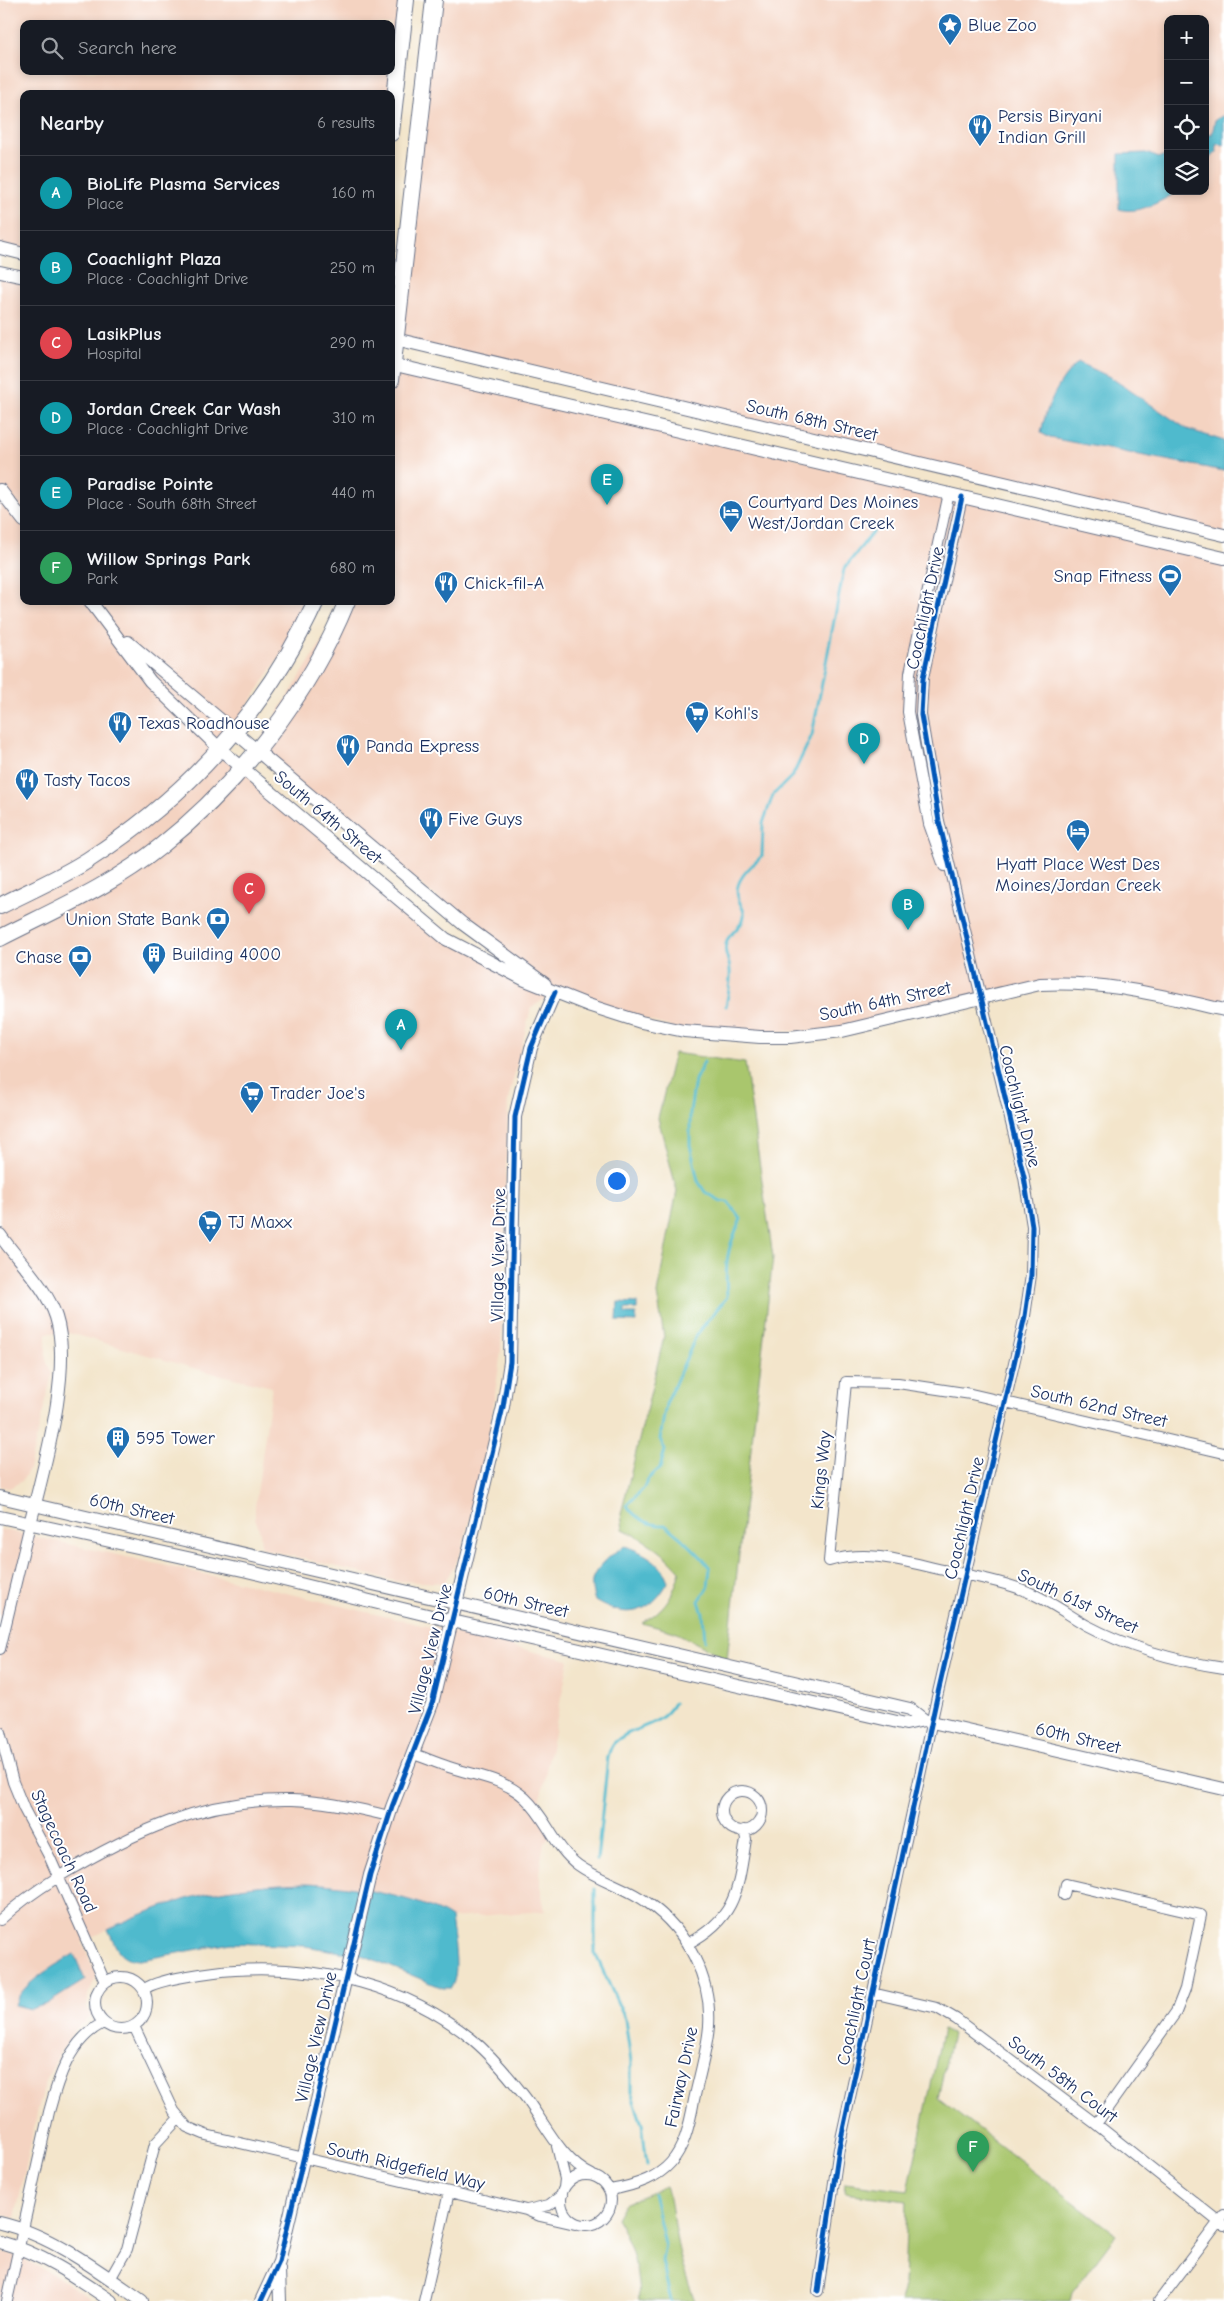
<!DOCTYPE html>
<html lang="en">
<head>
<meta charset="utf-8">
<style>
  :root { --surface:#171b24; --page:#242831; --text:#f1f3f6; --muted:#9ea1a6; --line:#363941; --accent:#d93025 }
  body { margin:0; font-family:"Comic Neue",sans-serif; background:var(--page); color:var(--text) }
  .controls { position:absolute; right:15px; top:15px; display:grid; overflow:hidden; border-radius:10px; box-shadow:0 2px 8px #0003 }
  .controls button { width:45px; height:45px; display:grid; place-items:center; padding:0; border:0; border-bottom:1px solid var(--line); background:var(--surface); color:var(--text); font:25px sans-serif }
  .you { position:absolute; left:616px; top:1180px; width:18px; height:18px; margin:-12px; border:4px solid #fff; border-radius:50%; background:#1a73e8; box-shadow:0 0 0 8px #1a73e833 }
  .badge { display:grid; place-items:center; width:32px; height:32px; border-radius:50%; background:var(--accent); color:#fff; font-size:16px; font-weight:700 }
  .pin { position:absolute; translate:-50% -41px; filter:drop-shadow(0 1px 2px #0008) }
  .pin::after { content:''; position:absolute; top:26px; width:18px; height:15px; background:inherit; clip-path:polygon(0 0,100% 0,50% 100%) }
  .list { margin:0; padding:0; list-style:none }
  h2 { display:flex; justify-content:space-between; align-items:center; height:65px; margin:0; padding:0 20px; font-size:21px }
  h2 small { font-size:16px; font-weight:400; color:var(--muted) }
  .list li { display:grid; grid-template-columns:32px 1fr auto; gap:15px; align-items:center; box-sizing:border-box; height:75px; padding:0 20px; border-top:1px solid var(--line) }
  .list b { display:block; font-size:19px; white-space:nowrap }
  .list p { margin:0; font-size:16px; white-space:nowrap; color:var(--muted) }
  .list em { font-size:16px; font-style:normal; color:var(--muted) }
  .icon { flex:none; width:28px; height:28px; fill:none; stroke:currentColor; stroke-width:2; stroke-linecap:round; stroke-linejoin:round }
  .map { position:relative; flex:none; width:1224px; height:2301px; overflow:hidden }
  .search { position:absolute; background:var(--surface); box-shadow:0 2px 8px #0003; left:20px; top:20px; width:375px; height:55px; display:flex; align-items:center; gap:12px; box-sizing:border-box; padding:0 18px; border-radius:10px; color:var(--muted); font-size:19px }
  .panel { position:absolute; background:var(--surface); box-shadow:0 2px 8px #0003; left:20px; top:90px; width:375px; height:515px; border-radius:10px }
  .map>svg:first-child { display:block }
</style>
</head>
<body>
<div class="map">
<svg width="1224" height="2301" viewBox="0 0 1224 2301">
  <rect width="100%" height="100%" fill="#fff"/>
  <filter id="ink" filterUnits="userSpaceOnUse"><feTurbulence type="fractalNoise" baseFrequency=".02" numOctaves="2"/><feDisplacementMap in="SourceGraphic" scale="10" xChannelSelector="R" yChannelSelector="G"/><feConvolveMatrix kernelMatrix="1 2 1 2 8 2 1 2 1" color-interpolation-filters="sRGB"/></filter>
  <filter id="wash" filterUnits="userSpaceOnUse"><feTurbulence type="fractalNoise" baseFrequency=".0096" numOctaves="4" result="noise"/><feDisplacementMap in="SourceGraphic" scale="20" xChannelSelector="R" yChannelSelector="G"/><feGaussianBlur stdDeviation="1.12" result="paint"/><feColorMatrix in="noise" values="0 0 0 0 0 0 0 0 0 0 0 0 0 0 0 0 0 1.4 0 .05"/><feComposite in="paint" operator="in"/></filter>
  <g filter="url(#wash)">
    <rect width="100%" height="100%" fill="#f3e5cb"/>
    <path fill="#f4d3c1" fill-rule="evenodd" d="M0,0H406L391,94H24V254L0,248ZM24,24H391V71H24Z
      M434,0H1224V535L397,339ZM1168,19H1205V191H1168Z
      M0,272L24,277V601H316L220,748L446,939L553,991L255,750L347,601H391V380L393,364L1224,558V1010L1064,983L842,1031H684L555,992L531,1008L508,1100L501,1351L489,1435L470,1519L460,1555L444,1583L396,1581L264,1549L261,1545L260,1532L255,1518V1507L272,1387L204,1371L69,1333H46V1360L52,1374L29,1469L22,1481L9,1488L0,1486Z
      M0,1529L244,1583L569,1660L538,1810L552,1835L544,1843L540,1865V1886L545,1911L451,1918L443,1912L392,1896L331,1884H264L108,1929L82,1943L97,1975L88,1995L87,2007L90,2017L75,2029L59,2054L47,2078L38,2109L15,2218L0,2214Z
      M0,2251L16,2256L55,2275L90,2298V2301H0Z"/>
    <path fill="#a9c66d" stroke="#627a66" d="M674,1053L745,1063L773,1257L727,1659L675,1632L642,1623C665,1609 673,1597 680,1571C664,1552 646,1540 623,1529L621,1514L664,1337L657,1294L677,1191L658,1118Z
      M943,2029L952,2034L938,2098L1116,2234L1072,2293L1070,2301H900L904,2286L907,2201L844,2193L845,2183L908,2191Z
      M666,2186C673,2203 672,2219 676,2236C680,2259 687,2280 695,2301H639C638,2270 633,2245 616,2218L624,2204Z"/>
    <path fill="#50bacd" stroke="#367496" d="M1224,115V145L1216,144L1217,152L1209,159L1205,158V134H1212L1215,120Z
      M1146,153L1159,158L1168,154V191H1178C1162,201 1138,215 1119,209V154Z
      M1078,362L1110,377L1187,429L1224,441V471L1050,438L1041,433C1046,406 1058,381 1078,362Z
      M618,1302L637,1303V1309H625V1314H636V1322L617,1321Z
      M625,1546C644,1553 662,1561 668,1582C651,1614 626,1620 595,1601C593,1594 590,1585 593,1577C597,1567 615,1551 625,1546Z
      M306,1883C342,1884 422,1897 451,1918C453,1937 461,1972 451,1988H443L365,1956L305,1946L231,1943L140,1960C118,1960 116,1946 108,1929C179,1896 229,1885 306,1883Z
      M74,1954L85,1980L47,2004L31,2009L15,2005C20,1984 56,1965 74,1954Z"/>
    <g fill="none" stroke-linecap="round" stroke-linejoin="round">
      <path stroke="#50bacd" stroke-width="3" d="M726,1006C728,995 731,982 730,971C730,960 722,952 727,941C730,932 743,927 744,916C745,909 739,904 738,897C733,881 751,866 762,856L763,823L773,795L793,775L812,735L844,569L879,524
        M704,1062L695,1080L690,1112V1145L698,1181L705,1192L721,1201L728,1202L741,1219C726,1250 725,1264 727,1297L697,1334L666,1404L660,1439L665,1450L660,1468L648,1479L643,1489L627,1505C634,1518 650,1526 665,1525C682,1539 697,1550 710,1568L708,1587L699,1601L703,1614L705,1641
        M597,1860L608,1757C609,1753 611,1746 614,1743C632,1725 660,1729 674,1703
        M595,1889V1953L625,2019L631,2062V2092L642,2124L647,2165
        M653,2193L665,2244L662,2261L671,2301"/>
    </g>
  </g>
  <g filter="url(#ink)">
    <g fill="none" stroke-linecap="round" stroke-linejoin="round">
      <g stroke="#676f84" stroke-width="12">
        <path id="minor" d="M944,866L929,824L908,712L910,673L949,493
          M1224,1453L971,1394L898,1383L846,1382L829,1561C862,1551 893,1558 926,1566C958,1574 992,1578 1023,1590C1046,1598 1065,1613 1086,1625C1129,1648 1176,1661 1224,1668
          M0,1649L30,1524
          M0,1732L13,1782L24,1809L50,1858L105,1982
          M414,1754C425,1758 437,1763 449,1767C476,1776 503,1778 525,1798C547,1818 554,1847 578,1865C600,1881 627,1887 648,1903C687,1930 712,1979 709,2026C707,2051 699,2076 694,2100C684,2158 670,2179 610,2190
          M722 1811a20 20 0 1 1 40 0a20 20 0 1 1-40 0Z
          M1064,1895L1066,1884L1201,1915L1185,1989L1176,2012L1096,2124
          M0,1920C18,1903 37,1890 58,1877C131,1833 205,1798 292,1800C325,1801 357,1808 389,1816
          M687,1944C737,1918 738,1889 746,1839L744,1830
          M95 2003a26 26 0 1 1 52 0a26 26 0 1 1-52 0Z
          M144,1990C153,1979 219,1971 235,1970C320,1965 406,1985 473,2040C491,2055 507,2074 522,2093C544,2120 559,2159 592,2175
          M872,1993L937,2008L956,2019L1096,2124L1224,2226
          M134,2026L174,2111L187,2127L206,2135L526,2210L540,2216L575,2224
          M557,2146L565,2179L564,2188
          M561 2200a25 25 0 1 1 50 0a25 25 0 1 1-50 0Z
          M527,2210L549,2205L562,2195
          M110,2279L127,2249L155,2144L179,2118
          M818,2291L839,2148L937,1697L1025,1316L1031,1275L1032,1226L1024,1177L939,821L921,715L923,678L962,497
          M7,2301L49,2112C58,2078 70,2040 103,2023
          M424,2301L449,2192
          M1159,2301L1224,2215"/>
      </g>
      <g stroke="#676f84" stroke-width="14">
        <path id="tertiary" d="M0,248L24,254
          M0,272L24,277
          M391,338L1224,535
          M391,364L1224,558
          M0,490L24,521
          M90,601L150,681L220,749L446,939L525,980L588,1005L641,1022L684,1031L760,1037H790L842,1031L1040,984C1105,980 1162,996 1224,1010
          M128,642L463,924L545,984
          M0,1235C18,1261 46,1286 56,1317C73,1370 43,1470 30,1524
          M0,1497L910,1709L924,1720L932,1722L1224,1789
          M0,1517L247,1571L452,1621L906,1724L924,1720
          M0,2223C52,2235 99,2271 142,2301
          M0,2242C41,2253 76,2277 111,2301
          M279,2269L280,2301
          M261,2301L279,2262L370,1875L392,1807L432,1704L503,1407L510,1362L515,1117L531,1048L555,992"/>
      </g>
      <g stroke="#676f84" stroke-width="18">
        <path id="primary" d="M391,133L406,0
          M391,380L434,0
          M0,906C29,891 60,878 88,860C188,796 266,710 316,601
          M0,938C55,910 113,885 161,846C240,783 309,695 347,601"/>
      </g>
      <use href="#minor" stroke="#fff" stroke-width="10"/>
      <use href="#tertiary" stroke="#fff" stroke-width="12"/>
      <use href="#primary" stroke="#fff" stroke-width="16"/>
      <g stroke="#fff" stroke-width="8">
        <path id="cycleway" d="M818,2291L839,2148L937,1697L1025,1316L1031,1275L1032,1226L1024,1177L939,821L921,715L923,678L962,497
          M261,2301L279,2262L370,1875L392,1807L432,1704L503,1407L510,1362L515,1117L531,1048L555,992"/>
      </g>
      <use href="#cycleway" stroke="#0057b8" stroke-width="5"/>
    </g>
  </g>
  <defs>
    <g id="sight-pin" transform="scale(1.25)"><path d="M0 17L-7.5 6A9.5 9.5 0 1 1 7.5 6Z" fill="#1f6fb2" stroke="#fff"/><path d="M0-6L1.8-2.2L6-1.7L2.9 1.2L3.7 5.4L0 3.3L-3.7 5.4L-2.9 1.2L-6-1.7L-1.8-2.2Z" fill="#fff"/></g>
    <g id="restaurant-pin" transform="scale(1.25)"><path d="M0 17L-7.5 6A9.5 9.5 0 1 1 7.5 6Z" fill="#1f6fb2" stroke="#fff"/><path d="M-5-6h1v4h1v-4h1v4h1v-4h1v5L-1.5 .5V6h-2V.5L-5-1ZM5-6V6H3V1.5H1.5Q1.5-4 5-6Z" fill="#fff"/></g>
    <g id="hotel-pin" transform="scale(1.25)"><path d="M0 17L-7.5 6A9.5 9.5 0 1 1 7.5 6Z" fill="#1f6fb2" stroke="#fff"/><path d="M-6-4.5h1.5V1H6V5H4.5V3h-9V5H-6ZM-4 0a1.8 1.8 0 1 1 3.6 0ZM.5 0V-2.5h3Q6-2.5 6 0Z" fill="#fff"/></g>
    <g id="stadium-pin" transform="scale(1.25)"><path d="M0 17L-7.5 6A9.5 9.5 0 1 1 7.5 6Z" fill="#1f6fb2" stroke="#fff"/><path d="M0-5a6.5 5 0 1 0 0 10a6.5 5 0 1 0 0-10ZM-3.5-1.8h7v3.6h-7Z" fill="#fff"/></g>
    <g id="supermarket-pin" transform="scale(1.25)"><path d="M0 17L-7.5 6A9.5 9.5 0 1 1 7.5 6Z" fill="#1f6fb2" stroke="#fff"/><path d="M-6-5.5h2.5l.6 2H6L4.5 2H-2.5L-4.4-4H-6ZM-1.5 3.2a1.3 1.3 0 1 0 .1 0ZM3 3.2a1.3 1.3 0 1 0 .1 0Z" fill="#fff"/></g>
    <g id="bank-pin" transform="scale(1.25)"><path d="M0 17L-7.5 6A9.5 9.5 0 1 1 7.5 6Z" fill="#1f6fb2" stroke="#fff"/><path d="M-6-4H6V4H-6ZM0-2.3a2.3 2.3 0 1 0 0 4.6a2.3 2.3 0 1 0 0-4.6Z" fill="#fff"/></g>
    <g id="building-pin" transform="scale(1.25)"><path d="M0 17L-7.5 6A9.5 9.5 0 1 1 7.5 6Z" fill="#1f6fb2" stroke="#fff"/><path d="M-4-6H4V6H1V3H-1V6H-4ZM-2.5-4.3h1.7v1.8h-1.7ZM.8-4.3h1.7v1.8H.8ZM-2.5-1h1.7V.8h-1.7ZM.8-1h1.7V.8H.8Z" fill="#fff"/></g>
  </defs>
  <g fill-rule="evenodd">
    <use href="#sight-pin" x="950" y="25"/>
    <use href="#restaurant-pin" x="980" y="126"/>
    <use href="#hotel-pin" x="731" y="512"/>
    <use href="#stadium-pin" x="1170" y="576"/>
    <use href="#restaurant-pin" x="446" y="583"/>
    <use href="#supermarket-pin" x="697" y="713"/>
    <use href="#restaurant-pin" x="120" y="723"/>
    <use href="#restaurant-pin" x="348" y="746"/>
    <use href="#restaurant-pin" x="27" y="780"/>
    <use href="#restaurant-pin" x="431" y="819"/>
    <use href="#hotel-pin" x="1078" y="831"/>
    <use href="#bank-pin" x="218" y="919"/>
    <use href="#building-pin" x="154" y="954"/>
    <use href="#bank-pin" x="80" y="957"/>
    <use href="#supermarket-pin" x="252" y="1093"/>
    <use href="#supermarket-pin" x="210" y="1222"/>
    <use href="#building-pin" x="118" y="1438"/>
  </g>
  <g text-anchor="middle" stroke-width="4" stroke-linejoin="round" paint-order="stroke">
    <g font-size="18" fill="#1b2f5e" stroke="#fff" text-anchor="start">
      <text x="968" y="31">Blue Zoo</text>
      <text x="998" y="122">Persis Biryani<tspan x="998" dy="21">Indian Grill</tspan></text>
      <text x="748" y="508">Courtyard Des Moines<tspan x="748" dy="21">West/Jordan Creek</tspan></text>
      <text x="1152" y="582" text-anchor="end">Snap Fitness</text>
      <text x="464" y="589">Chick-fil-A</text>
      <text x="714" y="719">Kohl's</text>
      <text x="138" y="729">Texas Roadhouse</text>
      <text x="366" y="752">Panda Express</text>
      <text x="44" y="786">Tasty Tacos</text>
      <text x="448" y="825">Five Guys</text>
      <text x="1078" y="870" text-anchor="middle">Hyatt Place West Des<tspan x="1078" dy="21">Moines/Jordan Creek</tspan></text>
      <text x="200" y="925" text-anchor="end">Union State Bank</text>
      <text x="172" y="960">Building 4000</text>
      <text x="62" y="963" text-anchor="end">Chase</text>
      <text x="270" y="1099">Trader Joe's</text>
      <text x="228" y="1228">TJ Maxx</text>
      <text x="136" y="1444">595 Tower</text>
    </g>
    <g font-size="18" fill="#1b2f5e" stroke="#fff">
      <text transform="translate(812 420) rotate(13)" y="6">South 68th Street</text>
      <text transform="translate(925 608) rotate(-78)" y="6">Coachlight Drive</text>
      <text transform="translate(328 817) rotate(40)" y="6">South 64th Street</text>
      <text transform="translate(885 1001) rotate(-12)" y="6">South 64th Street</text>
      <text transform="translate(1020 1106) rotate(76)" y="6">Coachlight Drive</text>
      <text transform="translate(498 1255) rotate(-89)" y="6">Village View Drive</text>
      <text transform="translate(1099 1406) rotate(13)" y="6">South 62nd Street</text>
      <text transform="translate(821 1470) rotate(-84)" y="6">Kings Way</text>
      <text transform="translate(132 1509) rotate(13)" y="6">60th Street</text>
      <text transform="translate(964 1518) rotate(-77)" y="6">Coachlight Drive</text>
      <text transform="translate(1078 1601) rotate(25)" y="6">South 61st Street</text>
      <text transform="translate(526 1602) rotate(13)" y="6">60th Street</text>
      <text transform="translate(430 1649) rotate(-76)" y="6">Village View Drive</text>
      <text transform="translate(1078 1738) rotate(13)" y="6">60th Street</text>
      <text transform="translate(64 1851) rotate(65)" y="6">Stagecoach Road</text>
      <text transform="translate(856 2002) rotate(-78)" y="6">Coachlight Court</text>
      <text transform="translate(316 2037) rotate(-77)" y="6">Village View Drive</text>
      <text transform="translate(681 2077) rotate(-78)" y="6">Fairway Drive</text>
      <text transform="translate(1063 2079) rotate(37)" y="6">South 58th Court</text>
      <text transform="translate(406 2166) rotate(13)" y="6">South Ridgefield Way</text>
    </g>
  </g>
</svg>
<div class="controls">
<button>+</button>
<button>−</button>
<button><svg class="icon" aria-label="locate" viewBox="0 0 24 24"><circle cx="12" cy="12" r="6"/><path d="M12 2v4M12 18v4M2 12h4M18 12h4"/></svg></button>
<button><svg class="icon" aria-label="layers" viewBox="0 0 24 24"><path d="M12 4l9 5-9 5-9-5zM3 14l9 5 9-5"/></svg></button>
</div>
<div class="you"></div>
<div class="pin badge" style="left:401px;top:1050px;background:#0f9aa8">A</div>
<div class="pin badge" style="left:908px;top:930px;background:#0f9aa8">B</div>
<div class="pin badge" style="left:249px;top:914px;background:#e0444e">C</div>
<div class="pin badge" style="left:864px;top:764px;background:#0f9aa8">D</div>
<div class="pin badge" style="left:607px;top:505px;background:#0f9aa8">E</div>
<div class="pin badge" style="left:973px;top:2172px;background:#2e9e5b">F</div>
<div class="search"><svg class="icon" aria-label="search" viewBox="0 0 24 24"><circle cx="10" cy="10" r="6"/><path d="M15 15l6 6"/></svg>Search here</div>
<section class="panel">
<h2>Nearby<small>6 results</small></h2>
<ul class="list">
<li><span class="badge" style="background:#0f9aa8">A</span><div><b>BioLife Plasma Services</b><p>Place</p></div><em>160 m</em></li>
<li><span class="badge" style="background:#0f9aa8">B</span><div><b>Coachlight Plaza</b><p>Place · Coachlight Drive</p></div><em>250 m</em></li>
<li><span class="badge" style="background:#e0444e">C</span><div><b>LasikPlus</b><p>Hospital</p></div><em>290 m</em></li>
<li><span class="badge" style="background:#0f9aa8">D</span><div><b>Jordan Creek Car Wash</b><p>Place · Coachlight Drive</p></div><em>310 m</em></li>
<li><span class="badge" style="background:#0f9aa8">E</span><div><b>Paradise Pointe</b><p>Place · South 68th Street</p></div><em>440 m</em></li>
<li><span class="badge" style="background:#2e9e5b">F</span><div><b>Willow Springs Park</b><p>Park</p></div><em>680 m</em></li>
</ul>
</section>
</div>
</body>
</html>
